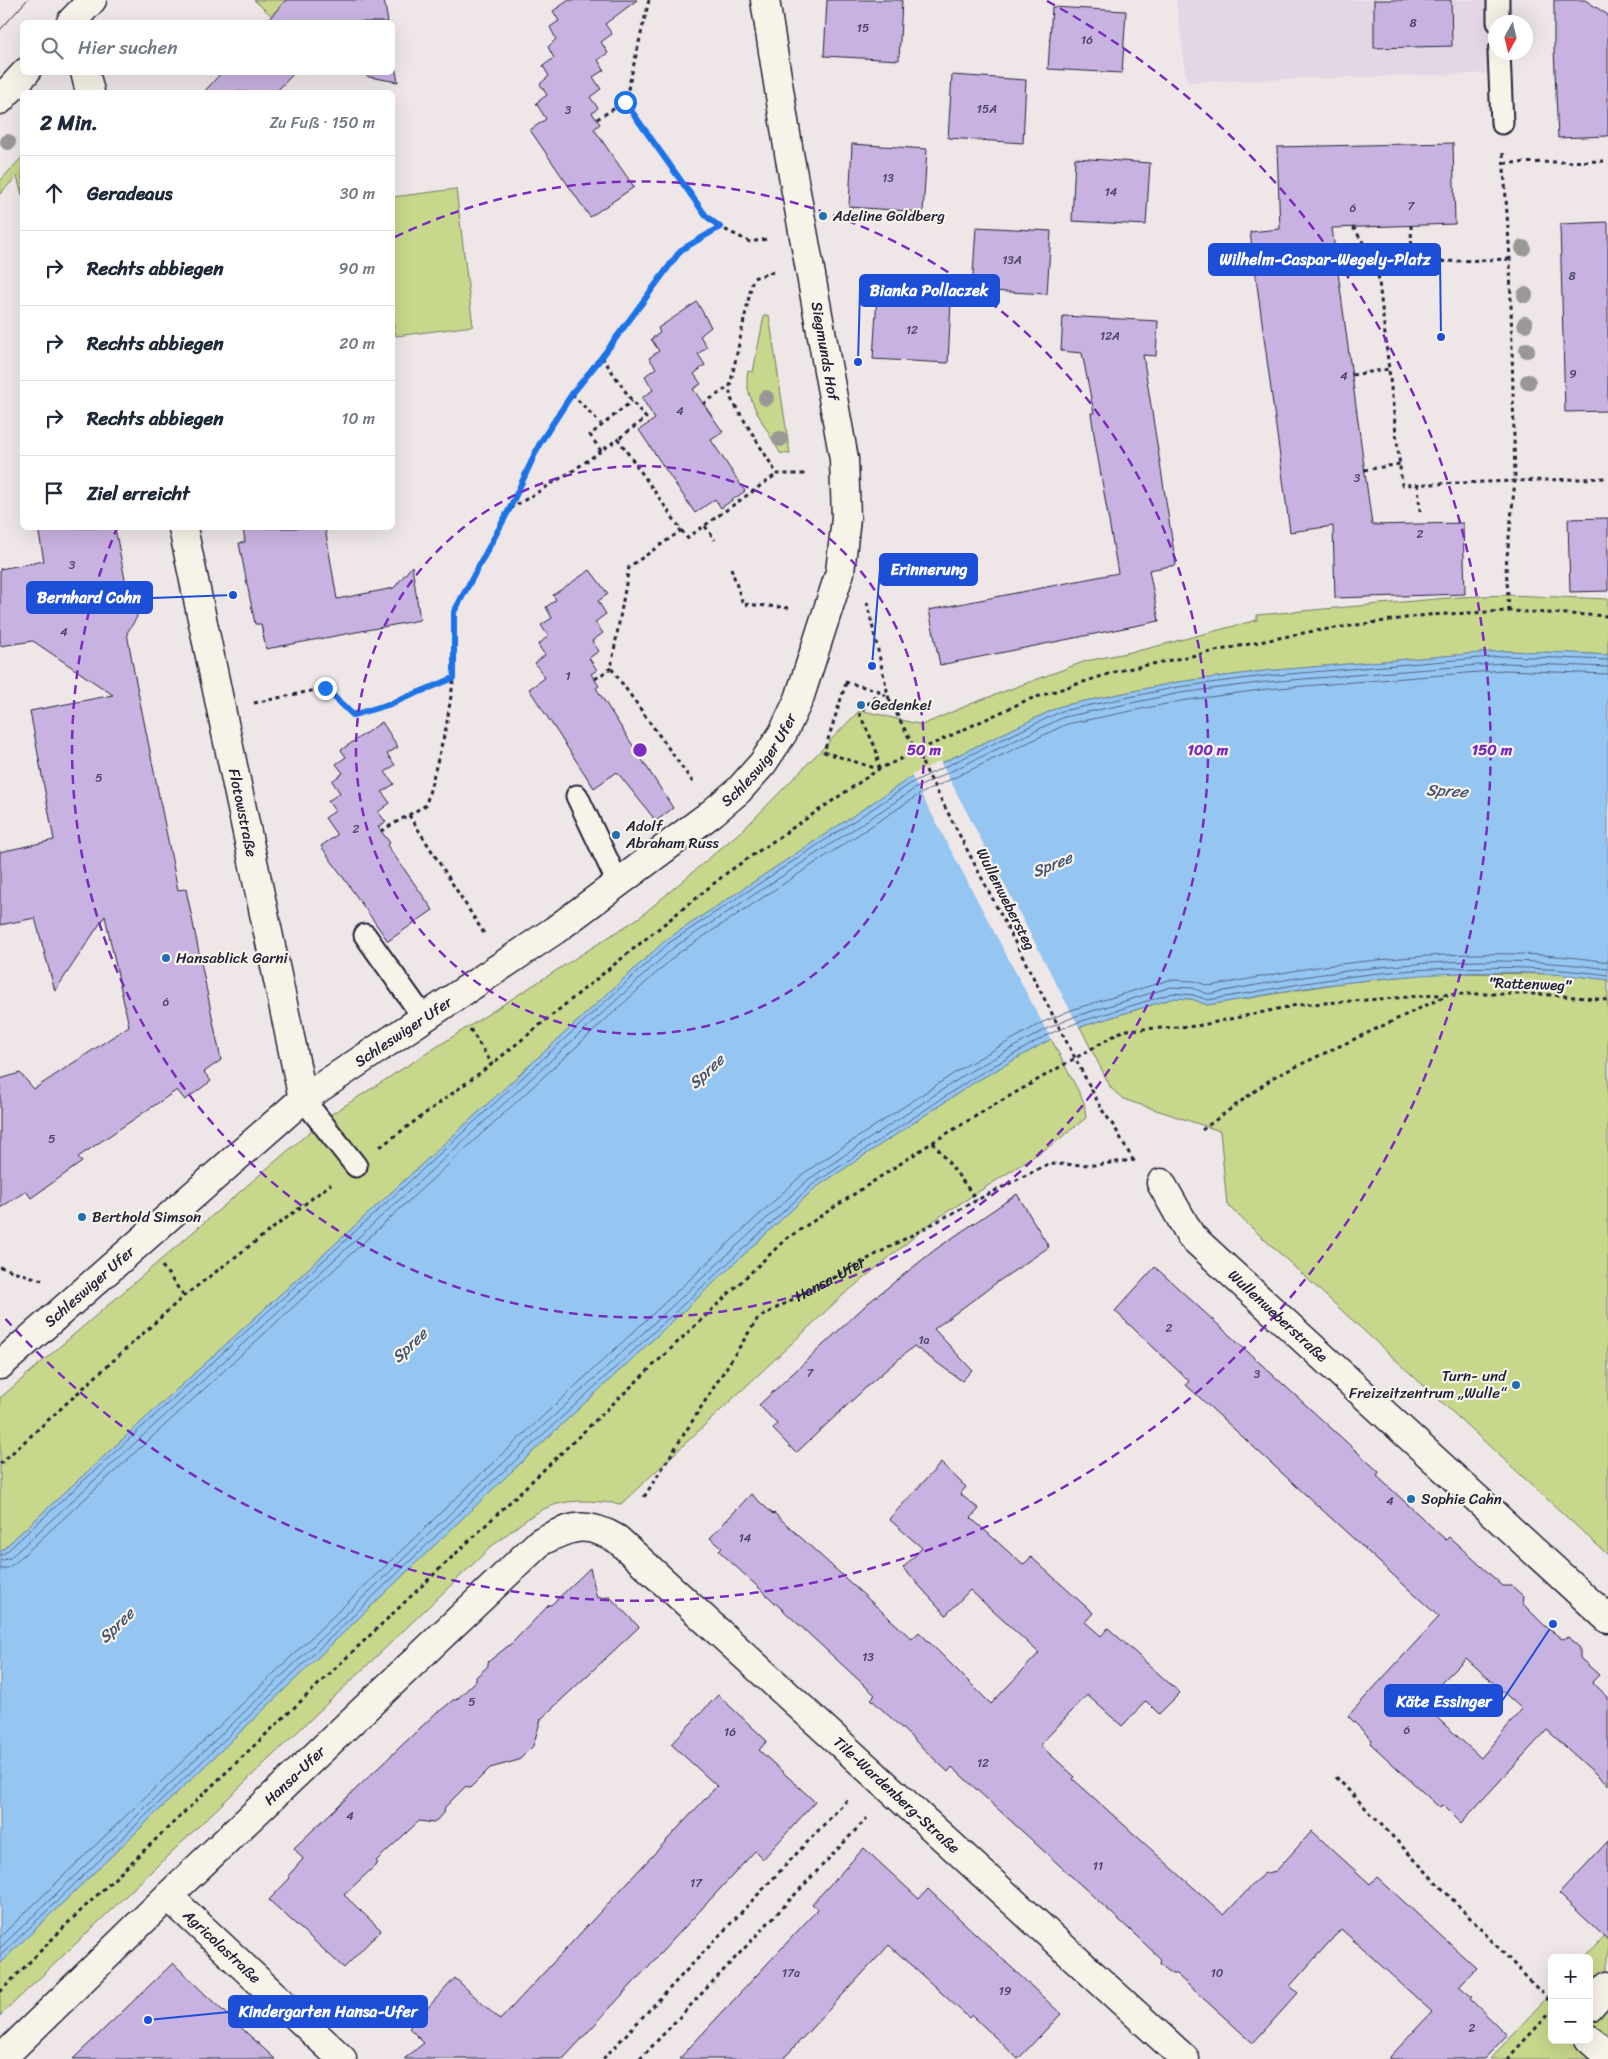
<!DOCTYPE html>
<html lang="de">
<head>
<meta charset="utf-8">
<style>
  :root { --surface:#fff; --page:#f6f6f7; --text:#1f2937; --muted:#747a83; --line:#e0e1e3 }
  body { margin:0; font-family:Sriracha,sans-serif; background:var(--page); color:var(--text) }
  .controls { position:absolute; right:15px; bottom:15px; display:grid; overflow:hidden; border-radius:8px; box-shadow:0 5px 20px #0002 }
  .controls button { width:45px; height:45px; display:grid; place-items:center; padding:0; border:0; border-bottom:1px solid var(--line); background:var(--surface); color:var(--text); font:25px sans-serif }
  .compass { position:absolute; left:1488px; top:15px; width:45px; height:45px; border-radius:50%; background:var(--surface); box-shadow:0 5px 20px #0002; rotate:188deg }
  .stop { position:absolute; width:15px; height:15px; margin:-11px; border:4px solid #1a73e8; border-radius:50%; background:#fff }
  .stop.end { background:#1a73e8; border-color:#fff; box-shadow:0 1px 5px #0008 }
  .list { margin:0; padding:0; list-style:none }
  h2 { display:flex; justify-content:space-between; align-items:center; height:65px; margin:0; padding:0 20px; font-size:21px }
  h2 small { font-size:16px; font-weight:400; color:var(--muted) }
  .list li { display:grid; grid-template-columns:32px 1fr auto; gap:15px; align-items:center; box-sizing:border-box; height:75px; padding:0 20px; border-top:1px solid var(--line) }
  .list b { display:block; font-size:19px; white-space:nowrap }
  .list em { font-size:16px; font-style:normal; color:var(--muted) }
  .icon { flex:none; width:28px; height:28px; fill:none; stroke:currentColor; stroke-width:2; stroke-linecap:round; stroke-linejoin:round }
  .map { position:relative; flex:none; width:1608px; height:2059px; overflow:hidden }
  .search { position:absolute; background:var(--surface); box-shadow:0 5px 20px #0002; left:20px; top:20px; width:375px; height:55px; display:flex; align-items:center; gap:12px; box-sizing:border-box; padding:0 18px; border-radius:8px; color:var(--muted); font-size:19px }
  .panel { position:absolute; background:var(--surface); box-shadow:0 5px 20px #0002; left:20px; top:90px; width:375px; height:440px; border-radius:8px }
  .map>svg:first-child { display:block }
</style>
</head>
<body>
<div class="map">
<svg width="1608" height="2059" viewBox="0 0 1608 2059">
  <rect width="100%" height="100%" fill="#eee6e7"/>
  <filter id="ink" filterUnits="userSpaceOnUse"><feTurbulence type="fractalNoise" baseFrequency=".02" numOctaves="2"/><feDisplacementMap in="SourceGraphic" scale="10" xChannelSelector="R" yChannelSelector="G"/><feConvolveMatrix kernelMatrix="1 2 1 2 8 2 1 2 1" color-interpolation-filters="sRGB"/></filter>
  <g filter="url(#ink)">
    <path fill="#e3d6e5" d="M1176,0H1501L1496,22V52L1503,73L1187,82Z"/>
    <path fill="#c7d78b" stroke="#747c63" d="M254,0H286L272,16Z
      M22,157V195L17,176L0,194V181Z
      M456,189L473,326L396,336L392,309L393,197Z
      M769,315L790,454L780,453C769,432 741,394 748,371L753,372L764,316Z
      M1507,595L1608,599V655L1571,653L1504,651L1265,671L1178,682L1061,706L910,778L666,940L0,1552V1398L327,1117L640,917L747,826L860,710L922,725L973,703L1086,661L1146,649L1257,620V615L1459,597Z
      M1437,973L1565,974L1608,980V1555L1227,1205L1220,1131L1123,1099L1111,1088L1080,1027L1174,998L1192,999L1207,1005L1341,983Z
      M1051,1039L1084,1102L1086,1118L1053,1144L936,1219L842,1296L621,1504C593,1501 565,1497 540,1511C523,1520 507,1535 492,1546L0,2016V1963L495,1487L815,1188L975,1082Z
      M1608,1932V2059H1490L1552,1992V2040H1589V1958H1584Z"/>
    <path fill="#95c6f1" stroke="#6784a8" d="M1504,651L1571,653L1608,655V980C1520,967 1430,972 1342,983C1297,988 1252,998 1207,1005L1192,999L1174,998L1080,1027L1051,1039L975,1082L815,1188L495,1487L0,1963V1552L666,940L910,778L1061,706L1178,682L1265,671Z"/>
    <path fill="#eee6e7" d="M940,761L1080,1029L1052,1041L911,775Z"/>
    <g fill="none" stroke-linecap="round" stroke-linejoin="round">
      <path stroke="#506484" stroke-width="1" d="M0,1555L5,1553L669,943L913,782L1062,711L1178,687L1265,676L1504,656L1608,660
        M0,1561L10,1558L673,948L916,788L1064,717L1180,693L1266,682L1504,663L1608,667
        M0,1569L7,1568L15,1563L677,954L920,794L1067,724L1181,701L1267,689L1504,670L1608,674
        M0,1937L482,1473L804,1173L965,1066L1043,1022L1074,1009L1169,980L1194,981L1209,986C1253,979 1296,969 1340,964C1428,954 1520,948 1608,962
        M0,1948L487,1478L809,1179L969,1072L1046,1029L1076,1016L1171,987L1193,988L1208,994C1252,986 1296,977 1339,972C1427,960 1521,956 1608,969
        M0,1956L491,1483L812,1185L973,1078L1049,1034L1079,1022L1173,993L1193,995L1208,1000C1251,993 1295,984 1339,978C1423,966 1524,963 1608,975"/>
    </g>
    <path fill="#c8b2e1" stroke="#22223b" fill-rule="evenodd" d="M286,0H384L388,22H266Z
      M569,0H637L605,24L612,34L601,42L608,53L598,60L604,70L593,77L601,89L590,97L598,108L592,113L600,124L594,129L634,187L590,217L530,130L546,119L536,103L547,95L540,84L549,76L543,66L554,58L548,47L556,39L550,27L559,21L553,11Z
      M827,0H902L899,60L824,56Z
      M1374,0H1451L1452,46L1374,48Z
      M1554,0H1585L1608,15V136L1558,138L1554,49Z
      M1052,7L1126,11L1122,73L1048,69Z
      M392,50L398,82L369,77L360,72H392Z
      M222,72H295L276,92H204Z
      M952,75L1026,80L1023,143L948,138Z
      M1453,143L1455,224L1332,228L1372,525L1463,523L1465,594L1335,598L1333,526L1290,532L1250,232L1280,229L1277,147Z
      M852,144L927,149L923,212L849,207Z
      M1075,158L1150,163L1146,225L1072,221Z
      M1608,222V411L1565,412L1560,224Z
      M976,227L1051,231L1047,294L972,290Z
      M877,296L951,301L948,363L873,359Z
      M697,302L711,327L700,336L707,347L698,354L705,365L694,374L701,384L693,389L723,432L711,440L745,491L721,508L715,499L695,513L639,430L655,419L642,398L653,390L645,376L656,368L649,358L659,351L651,339L660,333L658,328Z
      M1063,316L1158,321L1156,356L1143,355L1176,565L1149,570L1159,621L940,665L929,610L1118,573L1095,441L1091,413H1094L1082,353L1061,351Z
      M1608,518V591L1570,592L1568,519Z
      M38,528H115L129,600L134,604L137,617L127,633L134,672L178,890L186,889L221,1060L204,1072L211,1081L185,1100L177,1090L78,1157L82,1162L31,1198L26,1191L0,1208V1079L20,1073L34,1089L129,1026L105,916L55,991L35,918L0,925V852L54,840L30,711L113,695L33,641L0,646V569L44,561Z
      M243,528H325L337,599L394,588L412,566L420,620L266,649L261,624H255L239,543L245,542Z
      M590,570L608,594L598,601L606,614L595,622L603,633L592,641L599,651L589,658L597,670L591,674L599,686L596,688L673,808L656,821L617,772L594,788L529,689L545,678L535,663L545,655L538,645L548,636L541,625L552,618L546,607L556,600L553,595Z
      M382,722L398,747L387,754L395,765L385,772L394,784L382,792L390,803L378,812L386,822L378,827L390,843L387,845L433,910L388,941L321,846L337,835L325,818L335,811L328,801L340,793L332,781L343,773L336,764L346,757L341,750Z
      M1017,1194L1049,1247L996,1283L934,1329L972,1370L962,1381L914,1346L873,1381L796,1453L773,1429L777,1424L759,1405L868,1303L936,1249Z
      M1155,1267L1379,1472L1377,1476L1446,1540L1449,1537L1503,1586H1512L1524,1597L1523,1604L1544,1625L1562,1639L1568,1637L1580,1648V1658L1599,1675L1592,1682L1608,1697V1785L1547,1730L1461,1823L1443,1805L1440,1808L1370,1743L1372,1740L1348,1716L1439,1617L1186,1385L1189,1381L1115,1311ZM1466,1658L1522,1709L1481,1758L1421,1703Z
      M941,1463L966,1487L960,1494L979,1509L971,1518L1023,1565L1031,1557L1093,1613L1085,1622L1101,1636L1108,1628L1180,1693L1159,1714L1146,1701L1122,1726L1087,1695L1040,1745L1075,1777L1073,1779L1224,1915L1263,1874L1276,1871L1312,1831L1370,1884L1377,1877L1476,1968L1459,1986L1472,1997L1470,1999L1507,2035L1484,2059H1388L1432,2012L1341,1929L1290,1986L1298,1993L1253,2043L1176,1974H1172L1160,1964L1161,1959L1129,1929L952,1767L948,1772L871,1699L875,1695L719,1551L722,1548L710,1538L751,1494L773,1514L774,1513L912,1639L919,1632L991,1704L1039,1653L970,1590L946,1615L903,1568L922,1548L889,1519Z
      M590,1568L597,1598L610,1597L639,1627L541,1719L533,1746L519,1760L490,1768L470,1788L466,1786L445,1807L444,1812L434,1823L419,1821L376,1861L378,1863L344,1895L381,1930L344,1968L269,1900L290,1878L288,1876L303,1859L294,1848L438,1711H440L453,1700H456L476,1681V1677L488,1666V1662L513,1642L549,1605H551Z
      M718,1695L767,1741L759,1750L815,1802L763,1859L755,1851L563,2059H404L424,2043L409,2028L455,1978L500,2020L717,1786L671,1744Z
      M1608,1841V1940L1559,1894Z
      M864,1848L919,1899L928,1889L1061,2014L1018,2059L972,2015L969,2018L889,1945L783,2059H679L818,1909L812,1904Z
      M173,1963L208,1997L275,2059H73Z"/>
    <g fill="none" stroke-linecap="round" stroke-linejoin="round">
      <g stroke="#22223b" stroke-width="25">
        <path id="lane" d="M1498,0V22
          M1499,52L1502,123
          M577,796L618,883
          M365,935L424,1018
          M303,1099L356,1166"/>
      </g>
      <g stroke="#22223b" stroke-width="31">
        <g id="street">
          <path d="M85,72L90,92"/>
          <path id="s2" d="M183,528L303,1099"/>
          <path id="s3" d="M1161,1183L1191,1236L1608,1619"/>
          <path id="s4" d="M0,1365L303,1099L555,930L712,813L739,790L763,763L783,733L799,699L840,572L846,518L844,459L789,153L765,0"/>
          <path id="s5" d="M168,1896L342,2059"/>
          <path d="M1589,2007L1608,1986"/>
          <path d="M1589,2039L1608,2056"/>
          <path id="s6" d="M1,2059L168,1896L540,1542C570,1526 586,1521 617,1539L1185,2059"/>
        </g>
      </g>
      <g stroke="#22223b" stroke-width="31">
        <path id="secondary" d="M71,22L92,0
          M0,100L26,72"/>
      </g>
      <g stroke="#22223b" stroke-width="3" stroke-dasharray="4 4" stroke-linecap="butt">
        <path d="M649,0L625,102L706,216L720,227"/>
        <path d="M597,119L625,102"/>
        <path d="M1503,153L1510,259L1515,481L1402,485L1377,264L1510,259"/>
        <path d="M1504,163L1608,161"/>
        <path d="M1411,225L1412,262"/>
        <path d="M1353,227L1377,264"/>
        <path d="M1338,271H1378"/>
        <path d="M773,272L753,278L730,386V397L777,474H806"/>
        <path d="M602,357L632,401L646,418L618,439"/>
        <path d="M1352,375L1389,369"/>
        <path d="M572,394L601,424"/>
        <path d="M703,404L730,386"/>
        <path d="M601,451L590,435L632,401"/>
        <path d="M1364,470L1400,464"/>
        <path d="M1418,484L1420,511"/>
        <path d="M510,509L574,470L618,439L687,538L777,474"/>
        <path d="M705,526L715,540"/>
        <path d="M682,530L629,567L611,668L694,784"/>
        <path d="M731,568L743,604L792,608"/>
        <path d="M867,602L889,699"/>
        <path d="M1509,611L1506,566L1515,481L1608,478"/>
        <path d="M595,679L611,668"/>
        <path d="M845,682L880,691L889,699"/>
        <path d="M846,683L824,752L878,769"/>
        <path d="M254,703L325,688L353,715L390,704L453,678"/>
        <path d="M879,769L876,749L859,713L880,691"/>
        <path d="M409,815L485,935"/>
        <path d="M381,831L426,805L446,728L454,677V612L509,510L540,443L572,394L642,304L681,250L720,227L750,242L767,239"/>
        <path d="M470,1029L492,1064"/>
        <path d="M1102,1110L1115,1128L1133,1160"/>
        <path d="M1202,1130L1274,1077L1448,995"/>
        <path d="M933,1142L977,1200"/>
        <path d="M380,1147L492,1064L728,872L879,769L1027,700L1118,671L1308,632L1427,615L1509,611L1608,616"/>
        <path d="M162,1266L184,1296"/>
        <path d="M0,1267L45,1281"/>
        <path d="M0,1464L184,1296L331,1184"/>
        <path id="s1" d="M644,1497L758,1318L977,1200L1048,1164L1095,1165L1133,1160L1136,1162"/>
        <path d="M1336,1777L1552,2004"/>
        <path d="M0,1992L70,1921L786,1239L933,1142L989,1108L1124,1030L1197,1026L1297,1005L1450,994H1540L1608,1000"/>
        <path d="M603,2059L848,1799"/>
        <path d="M640,2059L867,1818"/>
        <path d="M1507,2059L1552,2011"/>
      </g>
      <use href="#lane" stroke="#f7f3e8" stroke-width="21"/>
      <use href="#street" stroke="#f7f3e8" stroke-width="28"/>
      <use href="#secondary" stroke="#f7f3e8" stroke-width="28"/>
      <path stroke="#22223b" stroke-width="1" d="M0,30L27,0"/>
      <path stroke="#22223b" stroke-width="3" stroke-dasharray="4 4" stroke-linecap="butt" d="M889,699L1102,1110"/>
    </g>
    <g fill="#999896">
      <circle cx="8" cy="142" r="8"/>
      <circle cx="1523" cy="248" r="8"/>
      <circle cx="1525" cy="295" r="8"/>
      <circle cx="1525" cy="324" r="8"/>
      <circle cx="1527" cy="350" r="8"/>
      <circle cx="1528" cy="382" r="8"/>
      <circle cx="766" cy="398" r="8"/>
      <circle cx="780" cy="439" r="8"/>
    </g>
  </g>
  <g fill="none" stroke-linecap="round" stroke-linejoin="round" filter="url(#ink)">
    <path stroke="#1a73e8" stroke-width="6" d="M325,688L353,715L390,704L454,678V612L509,510L540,443L572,394L602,357L681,250L720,227L706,216L625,102"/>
  </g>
  <g fill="none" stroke="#7b2cbf" stroke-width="2.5" stroke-dasharray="9 6">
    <circle cx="640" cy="750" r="284"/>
    <path d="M395 237A568 568 0 1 1 117 528"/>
    <path d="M1047 1A852 852 0 1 1 2 1315"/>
  </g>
  <g fill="#1f6fb2" stroke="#f7f3e8" stroke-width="2">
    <circle cx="823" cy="216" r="5"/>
    <circle cx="861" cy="705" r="5"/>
    <circle cx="616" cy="835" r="5"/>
    <circle cx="166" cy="958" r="5"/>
    <circle cx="82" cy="1217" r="5"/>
    <circle cx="1516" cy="1385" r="5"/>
    <circle cx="1411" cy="1499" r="5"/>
  </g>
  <g text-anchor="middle" stroke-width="4.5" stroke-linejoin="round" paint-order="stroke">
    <g font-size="12" fill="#4c4664">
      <text x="1413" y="27">8</text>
      <text x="863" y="32">15</text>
      <text x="1087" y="44">16</text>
      <text x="987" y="113">15A</text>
      <text x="568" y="114">3</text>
      <text x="888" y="182">13</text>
      <text x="1111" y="196">14</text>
      <text x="1411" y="210">7</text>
      <text x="1353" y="212">6</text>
      <text x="1012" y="264">13A</text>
      <text x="1572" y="280">8</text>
      <text x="912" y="334">12</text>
      <text x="1110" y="340">12A</text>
      <text x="1573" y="378">9</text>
      <text x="1344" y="380">4</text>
      <text x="680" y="415">4</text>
      <text x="1357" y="482">3</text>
      <text x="1420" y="538">2</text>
      <text x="72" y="569">3</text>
      <text x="64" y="636">4</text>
      <text x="568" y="680">1</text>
      <text x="99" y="782">5</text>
      <text x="356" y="833">2</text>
      <text x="166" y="1006">6</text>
      <text x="52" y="1143">5</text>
      <text x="1169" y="1332">2</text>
      <text x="924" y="1344">1a</text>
      <text x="810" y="1377">7</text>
      <text x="1257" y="1378">3</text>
      <text x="1390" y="1505">4</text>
      <text x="745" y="1542">14</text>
      <text x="868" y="1661">13</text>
      <text x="472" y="1706">5</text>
      <text x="1407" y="1734">6</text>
      <text x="730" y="1736">16</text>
      <text x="983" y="1767">12</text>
      <text x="350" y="1820">4</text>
      <text x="1098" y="1870">11</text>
      <text x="696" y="1887">17</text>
      <text x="791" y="1977">17a</text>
      <text x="1217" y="1977">10</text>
      <text x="1005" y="1995">19</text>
      <text x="1472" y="2032">2</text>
    </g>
    <g font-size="15" fill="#22223b" stroke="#f7f3e8" text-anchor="start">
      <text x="833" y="221">Adeline Goldberg</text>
      <text x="871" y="710">Gedenke!</text>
      <text x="626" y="831">Adolf<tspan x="626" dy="17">Abraham Russ</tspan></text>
      <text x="176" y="963">Hansablick Garni</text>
      <text x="92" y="1222">Berthold Simson</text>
      <text x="1506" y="1381" text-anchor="end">Turn- und<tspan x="1506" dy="17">Freizeitzentrum „Wulle“</tspan></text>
      <text x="1421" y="1504">Sophie Cahn</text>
    </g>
    <g font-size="15" fill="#22223b" stroke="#f7f3e8">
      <text transform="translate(825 351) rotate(80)" y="5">Siegmunds Hof</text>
      <text dy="5" stroke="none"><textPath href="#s4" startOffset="974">Schleswiger Ufer</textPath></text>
      <text dy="5" stroke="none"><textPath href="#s2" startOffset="291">Flotowstraße</textPath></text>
      <text transform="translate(1006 899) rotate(63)" y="5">Wullenwebersteg</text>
      <text transform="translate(1530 984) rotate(2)" y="5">"Rattenweg"</text>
      <text dy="5" stroke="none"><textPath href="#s4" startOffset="524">Schleswiger Ufer</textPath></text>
      <text dy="5" stroke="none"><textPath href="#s1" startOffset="294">Hansa-Ufer</textPath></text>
      <text dy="5" stroke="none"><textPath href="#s4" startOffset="119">Schleswiger Ufer</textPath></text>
      <text dy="5" stroke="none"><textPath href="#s3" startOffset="179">Wullenweberstraße</textPath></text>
      <text dy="5" stroke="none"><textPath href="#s6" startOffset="408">Hansa-Ufer</textPath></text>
      <text dy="5" stroke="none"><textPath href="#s6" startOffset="1208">Tile-Wardenberg-Straße</textPath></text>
      <text dy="5" stroke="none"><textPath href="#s5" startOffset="74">Agricolastraße</textPath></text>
    </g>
    <g font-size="16" font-style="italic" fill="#445372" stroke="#f7f3e8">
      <text transform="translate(1447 790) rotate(3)" y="6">Spree</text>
      <text transform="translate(1052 864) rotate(-22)" y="6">Spree</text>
      <text transform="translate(706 1071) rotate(-43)" y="6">Spree</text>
      <text transform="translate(409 1345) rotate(-43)" y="6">Spree</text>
      <text transform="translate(116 1625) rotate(-44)" y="6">Spree</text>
    </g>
  </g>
  <circle cx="640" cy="750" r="8" fill="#7b2cbf" stroke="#f7f3e8" stroke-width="2.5"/>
  <g font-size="15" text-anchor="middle" font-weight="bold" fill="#7b2cbf" stroke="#f7f3e8" stroke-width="4.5" stroke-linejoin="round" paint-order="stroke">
    <text x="924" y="755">50 m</text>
    <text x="1208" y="755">100 m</text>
    <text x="1492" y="755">150 m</text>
  </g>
  <path fill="none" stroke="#1d4ed8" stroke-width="2" d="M1441 337L1440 259M858 362L860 290M872 666L880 569M233 595L152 598M1553 1624L1502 1701M148 2020L229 2012"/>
  <g fill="#1d4ed8" stroke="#f7f3e8" stroke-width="2">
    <circle cx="1441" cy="337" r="5"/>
    <circle cx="858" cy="362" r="5"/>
    <circle cx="872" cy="666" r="5"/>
    <circle cx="233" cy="595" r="5"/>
    <circle cx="1553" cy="1624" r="5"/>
    <circle cx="148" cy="2020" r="5"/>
  </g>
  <g fill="#1d4ed8" stroke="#1d4ed8" stroke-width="2">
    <rect x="1209" y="244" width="231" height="31" rx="5"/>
    <rect x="860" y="275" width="139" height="31" rx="5"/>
    <rect x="880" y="554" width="97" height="31" rx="5"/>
    <rect x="27" y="582" width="125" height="31" rx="5"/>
    <rect x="1385" y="1685" width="117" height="31" rx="5"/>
    <rect x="229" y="1996" width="198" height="31" rx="5"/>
  </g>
  <g font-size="16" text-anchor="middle" font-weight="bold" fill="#fff">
    <text x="1325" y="265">Wilhelm-Caspar-Wegely-Platz</text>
    <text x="929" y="296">Bianka Pollaczek</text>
    <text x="929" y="575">Erinnerung</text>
    <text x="89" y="603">Bernhard Cohn</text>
    <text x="1444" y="1707">Käte Essinger</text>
    <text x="328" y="2017">Kindergarten Hansa-Ufer</text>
  </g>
</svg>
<div class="controls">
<button>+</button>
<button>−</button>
</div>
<svg class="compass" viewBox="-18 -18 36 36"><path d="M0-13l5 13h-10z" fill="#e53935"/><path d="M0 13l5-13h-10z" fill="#747a83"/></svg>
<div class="stop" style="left:625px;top:102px"></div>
<div class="stop end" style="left:325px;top:688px"></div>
<div class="search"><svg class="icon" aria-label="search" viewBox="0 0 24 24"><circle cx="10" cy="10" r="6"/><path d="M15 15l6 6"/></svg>Hier suchen</div>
<section class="panel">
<h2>2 Min.<small>Zu Fuß · 150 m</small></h2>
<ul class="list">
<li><svg class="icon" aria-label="ahead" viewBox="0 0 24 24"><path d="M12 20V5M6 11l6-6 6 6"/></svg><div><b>Geradeaus</b></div><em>30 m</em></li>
<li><svg class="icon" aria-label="right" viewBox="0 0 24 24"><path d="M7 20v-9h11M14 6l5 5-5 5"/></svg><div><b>Rechts abbiegen</b></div><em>90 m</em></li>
<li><svg class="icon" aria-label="right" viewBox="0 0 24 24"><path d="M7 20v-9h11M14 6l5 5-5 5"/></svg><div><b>Rechts abbiegen</b></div><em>20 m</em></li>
<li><svg class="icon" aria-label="right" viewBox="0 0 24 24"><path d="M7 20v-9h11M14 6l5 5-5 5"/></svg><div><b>Rechts abbiegen</b></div><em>10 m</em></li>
<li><svg class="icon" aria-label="arrive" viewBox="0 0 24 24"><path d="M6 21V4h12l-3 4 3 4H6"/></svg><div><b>Ziel erreicht</b></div></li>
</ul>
</section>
</div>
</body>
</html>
